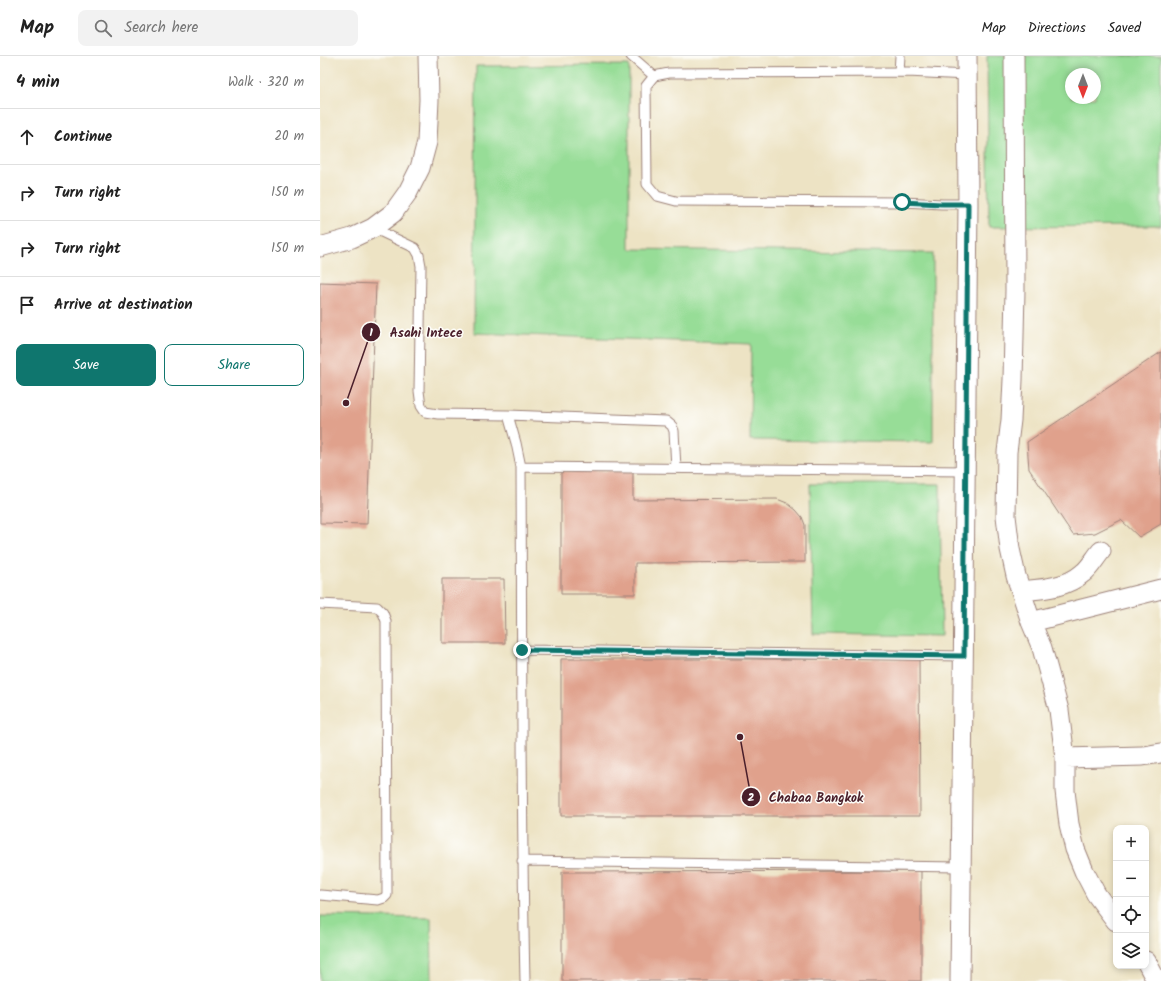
<!DOCTYPE html>
<html lang="en">
<head>
<meta charset="utf-8">
<style>
  :root { --surface:#fff; --page:#f2f2f2; --text:#222; --muted:#767676; --line:#e0e0e0; --accent:#0f766e }
  body { margin:0; font-family:Kalam,sans-serif; background:var(--page); color:var(--text) }
  .controls { position:absolute; right:12px; bottom:12px; display:grid; overflow:hidden; border-radius:8px; box-shadow:0 2px 6px #0003 }
  .controls button { width:36px; height:36px; display:grid; place-items:center; padding:0; border:0; border-bottom:1px solid var(--line); background:var(--surface); color:var(--text); font:20px sans-serif }
  .compass { position:absolute; left:745px; top:12px; width:36px; height:36px; border-radius:50%; background:var(--surface); box-shadow:0 2px 6px #0003; rotate:180deg }
  .stop { position:absolute; width:12px; height:12px; margin:-9px; border:3px solid #0f766e; border-radius:50%; background:#fff }
  .stop.end { background:#0f766e; border-color:#fff; box-shadow:0 1px 4px #0008 }
  .list { margin:0; padding:0; list-style:none }
  h2 { display:flex; justify-content:space-between; align-items:center; height:52px; margin:0; padding:0 16px; font-size:17px }
  h2 small { font-size:13px; font-weight:400; color:var(--muted) }
  .list li { display:grid; grid-template-columns:26px 1fr auto; gap:12px; align-items:center; box-sizing:border-box; height:56px; padding:0 16px; border-top:1px solid var(--line) }
  .list b { display:block; font-size:15px; white-space:nowrap }
  .list em { font-size:13px; font-style:normal; color:var(--muted) }
  .actions { display:flex; gap:8px; padding:12px 16px }
  .actions a { flex:1; padding:9px 0; border:1px solid var(--accent); border-radius:8px; text-align:center; font-size:14px; color:var(--accent) }
  .actions .main { background:var(--accent); color:#fff }
  .icon { flex:none; width:22px; height:22px; fill:none; stroke:currentColor; stroke-width:2; stroke-linecap:round; stroke-linejoin:round }
  .map { position:relative; flex:none; width:841px; height:925px; overflow:hidden }
  header { display:flex; align-items:center; gap:24px; box-sizing:border-box; height:56px; padding:0 20px; background:var(--surface); border-bottom:1px solid var(--line) }
  header strong { font-size:19px }
  nav { display:flex; gap:22px; margin-inline-start:auto; font-size:14px }
  .search { width:280px; height:36px; background:var(--page); display:flex; align-items:center; gap:10px; box-sizing:border-box; padding:0 14px; border-radius:8px; color:var(--muted); font-size:15px }
  main { display:flex }
  aside { flex:1; background:var(--surface) }
  .map>svg:first-child { display:block }
</style>
</head>
<body>
<header>
<strong>Map</strong>
<div class="search"><svg class="icon" aria-label="search" viewBox="0 0 24 24"><circle cx="10" cy="10" r="6"/><path d="M15 15l6 6"/></svg>Search here</div>
<nav><a>Map</a><a>Directions</a><a>Saved</a></nav>
</header>
<main>
<aside>
<h2>4 min<small>Walk · 320 m</small></h2>
<ul class="list">
<li><svg class="icon" aria-label="ahead" viewBox="0 0 24 24"><path d="M12 20V5M6 11l6-6 6 6"/></svg><div><b>Continue</b></div><em>20 m</em></li>
<li><svg class="icon" aria-label="right" viewBox="0 0 24 24"><path d="M7 20v-9h11M14 6l5 5-5 5"/></svg><div><b>Turn right</b></div><em>150 m</em></li>
<li><svg class="icon" aria-label="right" viewBox="0 0 24 24"><path d="M7 20v-9h11M14 6l5 5-5 5"/></svg><div><b>Turn right</b></div><em>150 m</em></li>
<li><svg class="icon" aria-label="arrive" viewBox="0 0 24 24"><path d="M6 21V4h12l-3 4 3 4H6"/></svg><div><b>Arrive at destination</b></div></li>
</ul>
<div class="actions"><a class="main">Save</a><a>Share</a></div>
</aside>
<div class="map">
<svg width="841" height="925" viewBox="0 0 841 925">
  <rect width="100%" height="100%" fill="#fdfcf7"/>
  <filter id="ink" filterUnits="userSpaceOnUse"><feTurbulence type="fractalNoise" baseFrequency=".025" numOctaves="2"/><feDisplacementMap in="SourceGraphic" scale="8" xChannelSelector="R" yChannelSelector="G"/><feConvolveMatrix kernelMatrix="1 2 1 2 8 2 1 2 1" color-interpolation-filters="sRGB"/></filter>
  <filter id="wash" filterUnits="userSpaceOnUse"><feTurbulence type="fractalNoise" baseFrequency=".012" numOctaves="4" result="noise"/><feDisplacementMap in="SourceGraphic" scale="16" xChannelSelector="R" yChannelSelector="G"/><feGaussianBlur stdDeviation="0.9" result="paint"/><feColorMatrix in="noise" values="0 0 0 0 0 0 0 0 0 0 0 0 0 0 0 0 0 1.4 0 .05"/><feComposite in="paint" operator="in"/></filter>
  <g filter="url(#wash)">
    <rect width="100%" height="100%" fill="#ede3c4"/>
    <path fill="#97dd97" stroke="#707e61" fill-rule="evenodd" d="M667,0H841V170L669,171ZM751,18H775V42H751Z
      M309,9V193L613,197V386L430,384L431,288L154,277L156,10Z
      M490,428H620L622,580L493,578Z
      M0,860L111,862L112,925H0Z"/>
    <g id="blocks">
      <path fill="#e0a18c" d="M0,226L56,228L47,468L0,467Z
        M841,296V468L819,481L801,464L775,477L753,479L709,413L707,386Z
        M241,415H313V444L457,443L467,447L476,454L482,461L485,469V506L315,507V538H241Z
        M122,523H184L185,587H122Z
        M241,603H599L600,760H241Z
        M601,815V925H242V816Z"/>
    </g>
  </g>
  <g filter="url(#ink)">
    <use href="#blocks" fill-opacity="0" stroke="#9c8178" stroke-width="1"/>
    <g fill="none" stroke-linecap="round" stroke-linejoin="round">
      <g stroke="#9c8178" stroke-width="11">
        <path id="service" d="M311,0L334,20
          M579,16L580,0
          M647,19L588,16L349,17L334,20L326,30L327,128L337,140L356,145L583,146L622,148H648
          M53,172L95,192L99,199L101,210L99,335L101,350L105,356L118,358L188,359L346,365L352,370L354,375L356,412
          M188,359L196,387L201,411C202,582 201,754 205,925
          M201,411L646,415
          M0,548L57,551L63,557L66,565L67,839L64,842L58,844L0,839
          M202,594L644,600
          M202,805L641,811"/>
      </g>
      <g stroke="#9c8178" stroke-width="21">
        <path id="minor" d="M694,0L695,234L693,324L691,364L687,396L686,460L690,493L696,520L701,535L711,566L722,592L739,654L745,702V735L749,768L755,793L764,815L776,838L796,865
          M0,191L32,182L53,172L73,157L88,136L100,112L107,86L109,44L108,0
          M701,535C722,533 746,532 763,517C770,512 775,502 781,495
          M711,566L841,533
          M745,702L823,700L841,697
          M826,905L836,924
          M640,925L648,148L647,0"/>
      </g>
      <use href="#service" stroke="#fff" stroke-width="9"/>
      <use href="#minor" stroke="#fff" stroke-width="19"/>
    </g>
  </g>
  <g fill="none" stroke-linecap="round" stroke-linejoin="round" filter="url(#ink)">
    <path stroke="#0f766e" stroke-width="5" d="M202,594L644,600L648,148H622L582,146"/>
  </g>
  <path fill="none" stroke="#4a1f2b" stroke-width="1.5" d="M26 347L51 276M420 681L431 741"/>
  <g fill="#4a1f2b" stroke="#fdfcf7" stroke-width="1.5">
    <circle cx="26" cy="347" r="4"/>
    <circle cx="420" cy="681" r="4"/>
    <circle cx="51" cy="276" r="10"/>
    <circle cx="431" cy="741" r="10"/>
  </g>
  <g font-size="12" text-anchor="middle" font-weight="bold" fill="#fff">
    <text x="51" y="280">1</text>
    <text x="431" y="745">2</text>
  </g>
  <g font-size="13" text-anchor="middle" font-weight="bold" fill="#4a1f2b" stroke="#fdfcf7" stroke-width="3" stroke-linejoin="round" paint-order="stroke">
    <text x="106" y="281">Asahi Intece</text>
    <text x="496" y="746">Chabaa Bangkok</text>
  </g>
</svg>
<div class="controls">
<button>+</button>
<button>−</button>
<button><svg class="icon" aria-label="locate" viewBox="0 0 24 24"><circle cx="12" cy="12" r="6"/><path d="M12 2v4M12 18v4M2 12h4M18 12h4"/></svg></button>
<button><svg class="icon" aria-label="layers" viewBox="0 0 24 24"><path d="M12 4l9 5-9 5-9-5zM3 14l9 5 9-5"/></svg></button>
</div>
<svg class="compass" viewBox="-18 -18 36 36"><path d="M0-13l5 13h-10z" fill="#e53935"/><path d="M0 13l5-13h-10z" fill="#767676"/></svg>
<div class="stop" style="left:582px;top:146px"></div>
<div class="stop end" style="left:202px;top:594px"></div>
</div>
</main>
</body>
</html>
